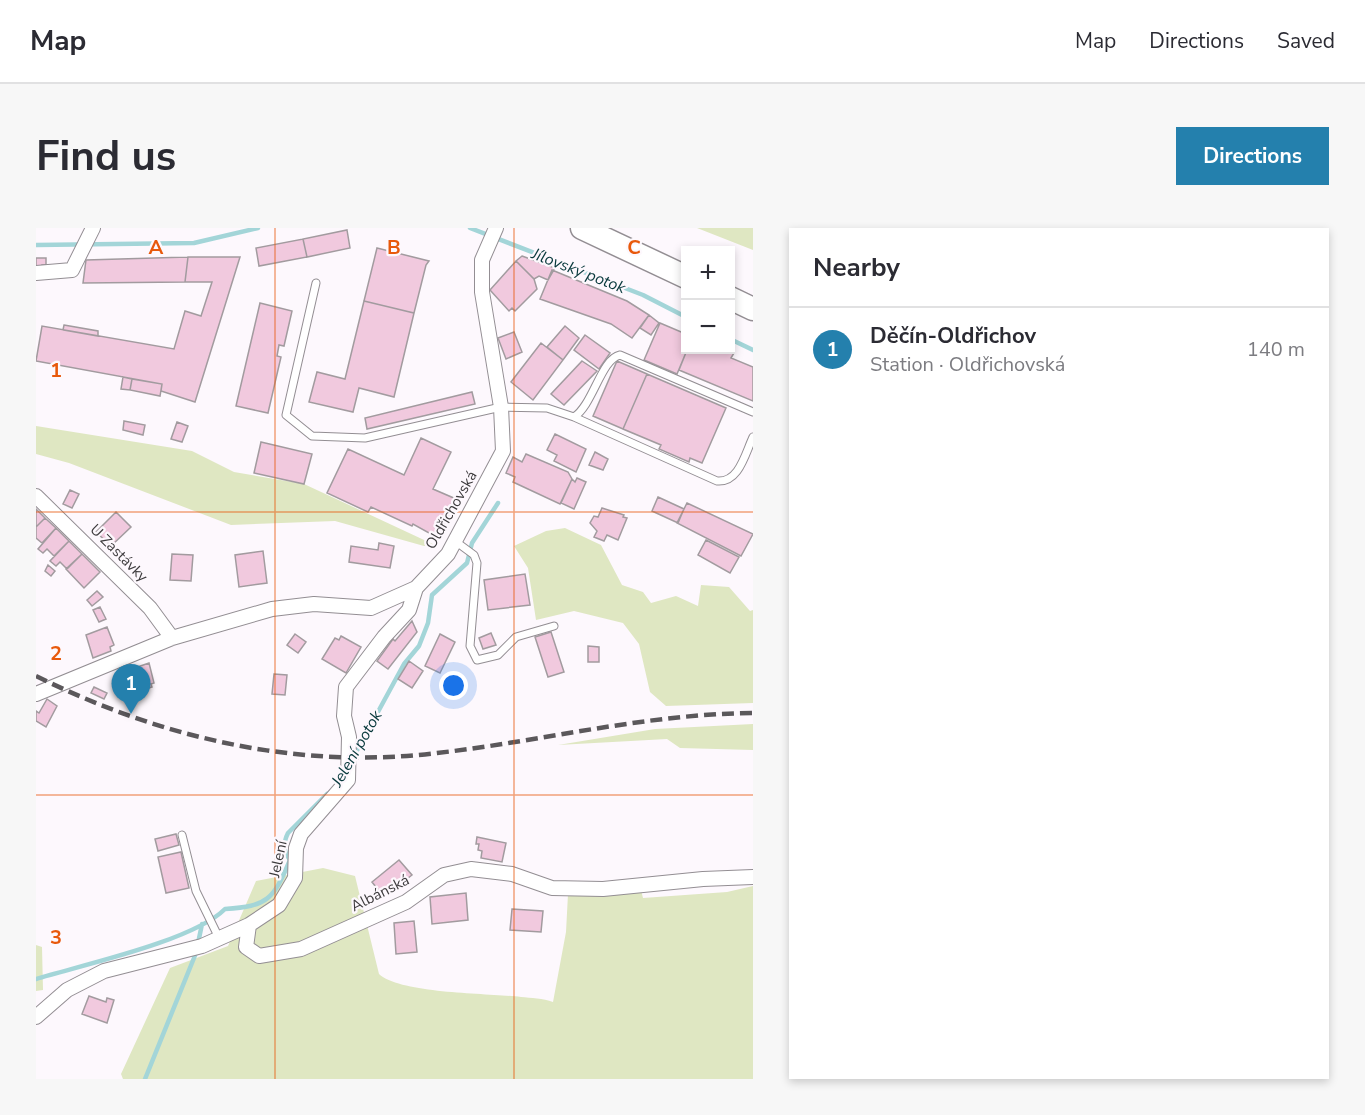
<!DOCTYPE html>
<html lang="en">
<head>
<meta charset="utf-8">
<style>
  :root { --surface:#fff; --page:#f7f7f7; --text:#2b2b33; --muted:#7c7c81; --line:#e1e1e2; --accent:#2480ad }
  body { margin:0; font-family:"Nunito Sans",sans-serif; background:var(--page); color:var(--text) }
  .controls { position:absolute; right:18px; top:18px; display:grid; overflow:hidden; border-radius:0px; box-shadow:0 3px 9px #0003 }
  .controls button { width:54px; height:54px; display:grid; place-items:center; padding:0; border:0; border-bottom:2px solid var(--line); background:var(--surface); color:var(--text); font:30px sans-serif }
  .you { position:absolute; left:418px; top:458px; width:21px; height:21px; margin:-15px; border:4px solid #fff; border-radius:50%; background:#1a73e8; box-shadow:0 0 0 9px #1a73e833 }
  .badge { display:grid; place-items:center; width:39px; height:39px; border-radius:50%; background:var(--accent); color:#fff; font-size:20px; font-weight:700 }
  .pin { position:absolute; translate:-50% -50px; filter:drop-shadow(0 2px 3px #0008) }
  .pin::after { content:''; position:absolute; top:32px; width:21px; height:18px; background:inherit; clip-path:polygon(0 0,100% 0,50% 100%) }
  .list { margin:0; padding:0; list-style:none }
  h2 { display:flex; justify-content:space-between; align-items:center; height:78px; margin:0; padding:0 24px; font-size:26px }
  h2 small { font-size:20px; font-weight:400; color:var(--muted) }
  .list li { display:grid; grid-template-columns:39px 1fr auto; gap:18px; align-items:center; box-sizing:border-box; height:84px; padding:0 24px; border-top:2px solid var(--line) }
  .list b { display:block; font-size:22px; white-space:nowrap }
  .list p { margin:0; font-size:20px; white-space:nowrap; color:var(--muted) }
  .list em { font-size:20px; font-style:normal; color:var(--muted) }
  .map { position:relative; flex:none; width:717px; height:851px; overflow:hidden; border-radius:0px }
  header { display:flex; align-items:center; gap:36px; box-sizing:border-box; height:84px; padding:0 30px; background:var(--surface); border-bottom:2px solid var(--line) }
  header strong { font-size:28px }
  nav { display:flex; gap:33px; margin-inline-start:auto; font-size:21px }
  .intro { display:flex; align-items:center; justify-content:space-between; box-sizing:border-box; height:144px; padding:0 36px }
  h1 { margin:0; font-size:42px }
  .button { padding:15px 27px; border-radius:0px; background:var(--accent); color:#fff; font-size:21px; font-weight:700 }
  main { display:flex; gap:36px; padding:0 36px }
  aside { flex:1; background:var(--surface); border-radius:0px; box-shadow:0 3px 9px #0003 }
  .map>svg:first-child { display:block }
</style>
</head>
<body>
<header>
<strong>Map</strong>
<nav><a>Map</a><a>Directions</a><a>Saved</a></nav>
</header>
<div class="intro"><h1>Find us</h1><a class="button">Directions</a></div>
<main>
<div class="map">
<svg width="717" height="851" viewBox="0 0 717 851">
  <rect width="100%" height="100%" fill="#fdf8fd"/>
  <path fill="#dfe7c2" d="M661,0H717V22Z
    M0,198L156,223L198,244L268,256L401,318H388L299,293L195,297L33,235L0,226Z
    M529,300L565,317L586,357L607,364L615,375L640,368L662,378L665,357L693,359L714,383L717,382V475L630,478L614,464L603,416L587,395L538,383L500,392L492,340L478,318L510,303Z
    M717,496V522L644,520L631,511L522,517L619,501Z
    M287,640L319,648L343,746C365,766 452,765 485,769C495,770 507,770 517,774L530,704L532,666L605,662L607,670L691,664L717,658V851H87L85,846L134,740L192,718L220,653Z
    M0,717L6,719L7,762L0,763Z"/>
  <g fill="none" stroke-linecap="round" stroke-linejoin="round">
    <path stroke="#a3d5d8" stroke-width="4.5" d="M434,0L607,67L650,89
      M0,17L158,15L222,0
      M694,111L717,122
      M318,528L368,436L383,418L392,395L396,367L431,335L436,315L462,275
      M0,751C46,737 157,713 189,681C232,678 237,672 254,632C247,623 247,615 252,605L291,566
      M109,851L160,725L166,696"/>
  </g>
  <path fill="#f1c9de" stroke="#a29b9f" stroke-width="1.5" d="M311,2L314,20L271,29L267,11Z
    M267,11L271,29L223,38L220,20Z
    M341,20L393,33L390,37L378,85L328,73Z
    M486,28L519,40L512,52L503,48L498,51L480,33Z
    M152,29L149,54L47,55L50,32Z
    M152,29H204L159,174L125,163L126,156L0,133L6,98L138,121L149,83L165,88L176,54H149Z
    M0,30H10V37H6V42H0Z
    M480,33L498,51L501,61L479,83L476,80L473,83L454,62Z
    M516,42L591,73L613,87L596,110L575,96L504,71Z
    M328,73L378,85L358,169L323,160L317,184L273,174L281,144L309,151Z
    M224,75L256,83L248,118L243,117L241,128L245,129L232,185L200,178Z
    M613,87L623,95L615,107L604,100Z
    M624,95L650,106L651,122L641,146L608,132Z
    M28,97L62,103V108L27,102Z
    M529,98L543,110L527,132L511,119Z
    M478,104L486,124L470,131L462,110Z
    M549,107L574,125L563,141L538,122Z
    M505,115L527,132L497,172L475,154Z
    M651,122H690L698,125L695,130L717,139V173L643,142Z
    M546,133L561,143L528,177L515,166Z
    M581,133L611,146L587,201L557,188Z
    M611,146L690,180L666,235L654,230L653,234L623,221L625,217L587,201Z
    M87,149L96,151L94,162L85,161Z
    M96,151L126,156L124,168L94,162Z
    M436,164L439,176L331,201L329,190Z
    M88,193L109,197L107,207L87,202Z
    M141,194L152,198L146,214L135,211Z
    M519,206L550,221L540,244L518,233L521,227L511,222Z
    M385,210L415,224L397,261L420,271L402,310L377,296L376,298L335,279L332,284L291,265L312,221L368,247Z
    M225,214L276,226L268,256L218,245Z
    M559,224L572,231L567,242L553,237Z
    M490,226L532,244L536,251L524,276L477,254L479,249L470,245L477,229L486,234Z
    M541,250L550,254L538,281L525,275L536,251L539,254Z
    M34,262L43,266L36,280L27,276Z
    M622,269L648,281L642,295L616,283Z
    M651,275L717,306L705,328L641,295Z
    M566,280L588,287L587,289L591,290L582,312L571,307L568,313L558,309L561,303L554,295L558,288L562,289Z
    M0,281L9,290L0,299Z
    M80,284L95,299L75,318L60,304Z
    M9,290L20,300L6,315L0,310V299Z
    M20,300L33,313L18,328L11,321L7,325L2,321Z
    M670,312L703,329L694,345L662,327Z
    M33,313L46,326L31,341L24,334L20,338L14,333Z
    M343,315L358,318L354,340L313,334L315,318L342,322Z
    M227,323L231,355L203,359L199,327Z
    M46,326L64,344L48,360L30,341Z
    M136,326L157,327L155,353L134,352Z
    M12,337L19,343L15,348L9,343Z
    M489,346L494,377L452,382L448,352Z
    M61,363L67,369L56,378L51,372Z
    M64,379L70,391L63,394L57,382Z
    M376,393L381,404L352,441L341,433L357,411L359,413Z
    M71,399L78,417L74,419L75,423L57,430L50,407Z
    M515,404L528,444L512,449L499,409Z
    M455,405L460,417L447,421L443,410Z
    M259,406L270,414L262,425L251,417Z
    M404,406L419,414L404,445L389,438Z
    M305,408L325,419L310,445L286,431L299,410L303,412Z
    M552,418L563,419V434H552Z
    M373,433L387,443L376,460L362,451Z
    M113,435L118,455L115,456L116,459L103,463L101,460L93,463L87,444Z
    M238,446L251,447L249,467L236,466Z
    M58,459L71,465L68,471L55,465Z
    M11,471L21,478L10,499L0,493V483L3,485Z
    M140,606L143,617L122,623L119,611Z
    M441,609L470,615L466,634L445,630L446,623L442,622L443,616H440Z
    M145,624L153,660L130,665L122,629Z
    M363,632L376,647L348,669L336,654Z
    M430,665L432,692L396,696L394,669Z
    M476,681L507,683L505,704L474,702Z
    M378,693L381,724L360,726L358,695Z
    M53,768L70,774L71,770L78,772L71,795L46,786Z"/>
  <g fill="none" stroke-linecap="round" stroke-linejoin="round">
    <g stroke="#938e93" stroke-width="9">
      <path id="lane" d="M280,55L250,187L276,208L329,210L465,179L511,180L538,189C557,177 565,131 584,127L717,184
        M538,189L681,253C703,255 709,226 717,209
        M419,313L438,327L441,335L434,418L441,432L462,427L480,409L518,398
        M146,607L160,663L183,710"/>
    </g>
    <g stroke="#938e93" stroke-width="16">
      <path id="street" d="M0,45L36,42L57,0
        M0,268L114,380L136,410
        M0,466L136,410L236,381L278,376L335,380L380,360L412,326L467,223L465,179L446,64V32L460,0
        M213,697L210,719L223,728L265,721L370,674L408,647L435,641L476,646L516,660L567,661L667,651L717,649
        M0,789L31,762L68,743L166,718L213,697L243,677L259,650L260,620L265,606L312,552L313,509L308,488L310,459L348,409L373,382L380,360"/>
    </g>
    <g stroke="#938e93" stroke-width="25">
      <path id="primary" d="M546,0L650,49
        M694,70L717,81"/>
    </g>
    <use href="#lane" stroke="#fff" stroke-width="7"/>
    <use href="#street" stroke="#fff" stroke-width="14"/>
    <use href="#primary" stroke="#fff" stroke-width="22"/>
    <path stroke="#5b585b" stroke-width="4.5" stroke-dasharray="12 6" stroke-linecap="butt" d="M0,448C125,510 262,542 401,525C508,513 608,486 717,485"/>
  </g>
  <path fill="none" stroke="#e8590c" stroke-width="1.5" stroke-opacity="0.55" d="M239,0V851M478,0V851M0,284H717M0,567H717"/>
  <g text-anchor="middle" stroke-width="4.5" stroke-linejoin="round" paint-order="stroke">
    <g font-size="15" fill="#3d3b3d" stroke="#fdf8fd">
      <text transform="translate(415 282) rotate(-60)" y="5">Oldřichovská</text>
      <text transform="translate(83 325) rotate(45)" y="5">U Zastávky</text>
      <text transform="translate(242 631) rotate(-78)" y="5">Jelení</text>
      <text transform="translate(344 665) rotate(-27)" y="5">Albánská</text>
    </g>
    <g font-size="16" font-style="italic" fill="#08393c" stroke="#fdf8fd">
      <text transform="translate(543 42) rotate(21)" y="6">Jílovský potok</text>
      <text transform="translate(320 520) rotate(-60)" y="6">Jelení potok</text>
    </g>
  </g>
  <g font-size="20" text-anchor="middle" font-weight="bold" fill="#e8590c" stroke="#fdf8fd" stroke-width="4.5" stroke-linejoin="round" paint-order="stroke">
    <text x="120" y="26">A</text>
    <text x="358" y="26">B</text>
    <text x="598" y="26">C</text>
    <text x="20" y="149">1</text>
    <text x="20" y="432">2</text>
    <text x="20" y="716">3</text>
  </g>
</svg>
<div class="controls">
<button>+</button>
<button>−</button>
</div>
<div class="you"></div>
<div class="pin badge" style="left:95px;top:486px">1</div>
</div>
<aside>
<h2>Nearby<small></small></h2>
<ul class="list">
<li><span class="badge">1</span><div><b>Děčín-Oldřichov</b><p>Station · Oldřichovská</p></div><em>140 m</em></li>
</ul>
</aside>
</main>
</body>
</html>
